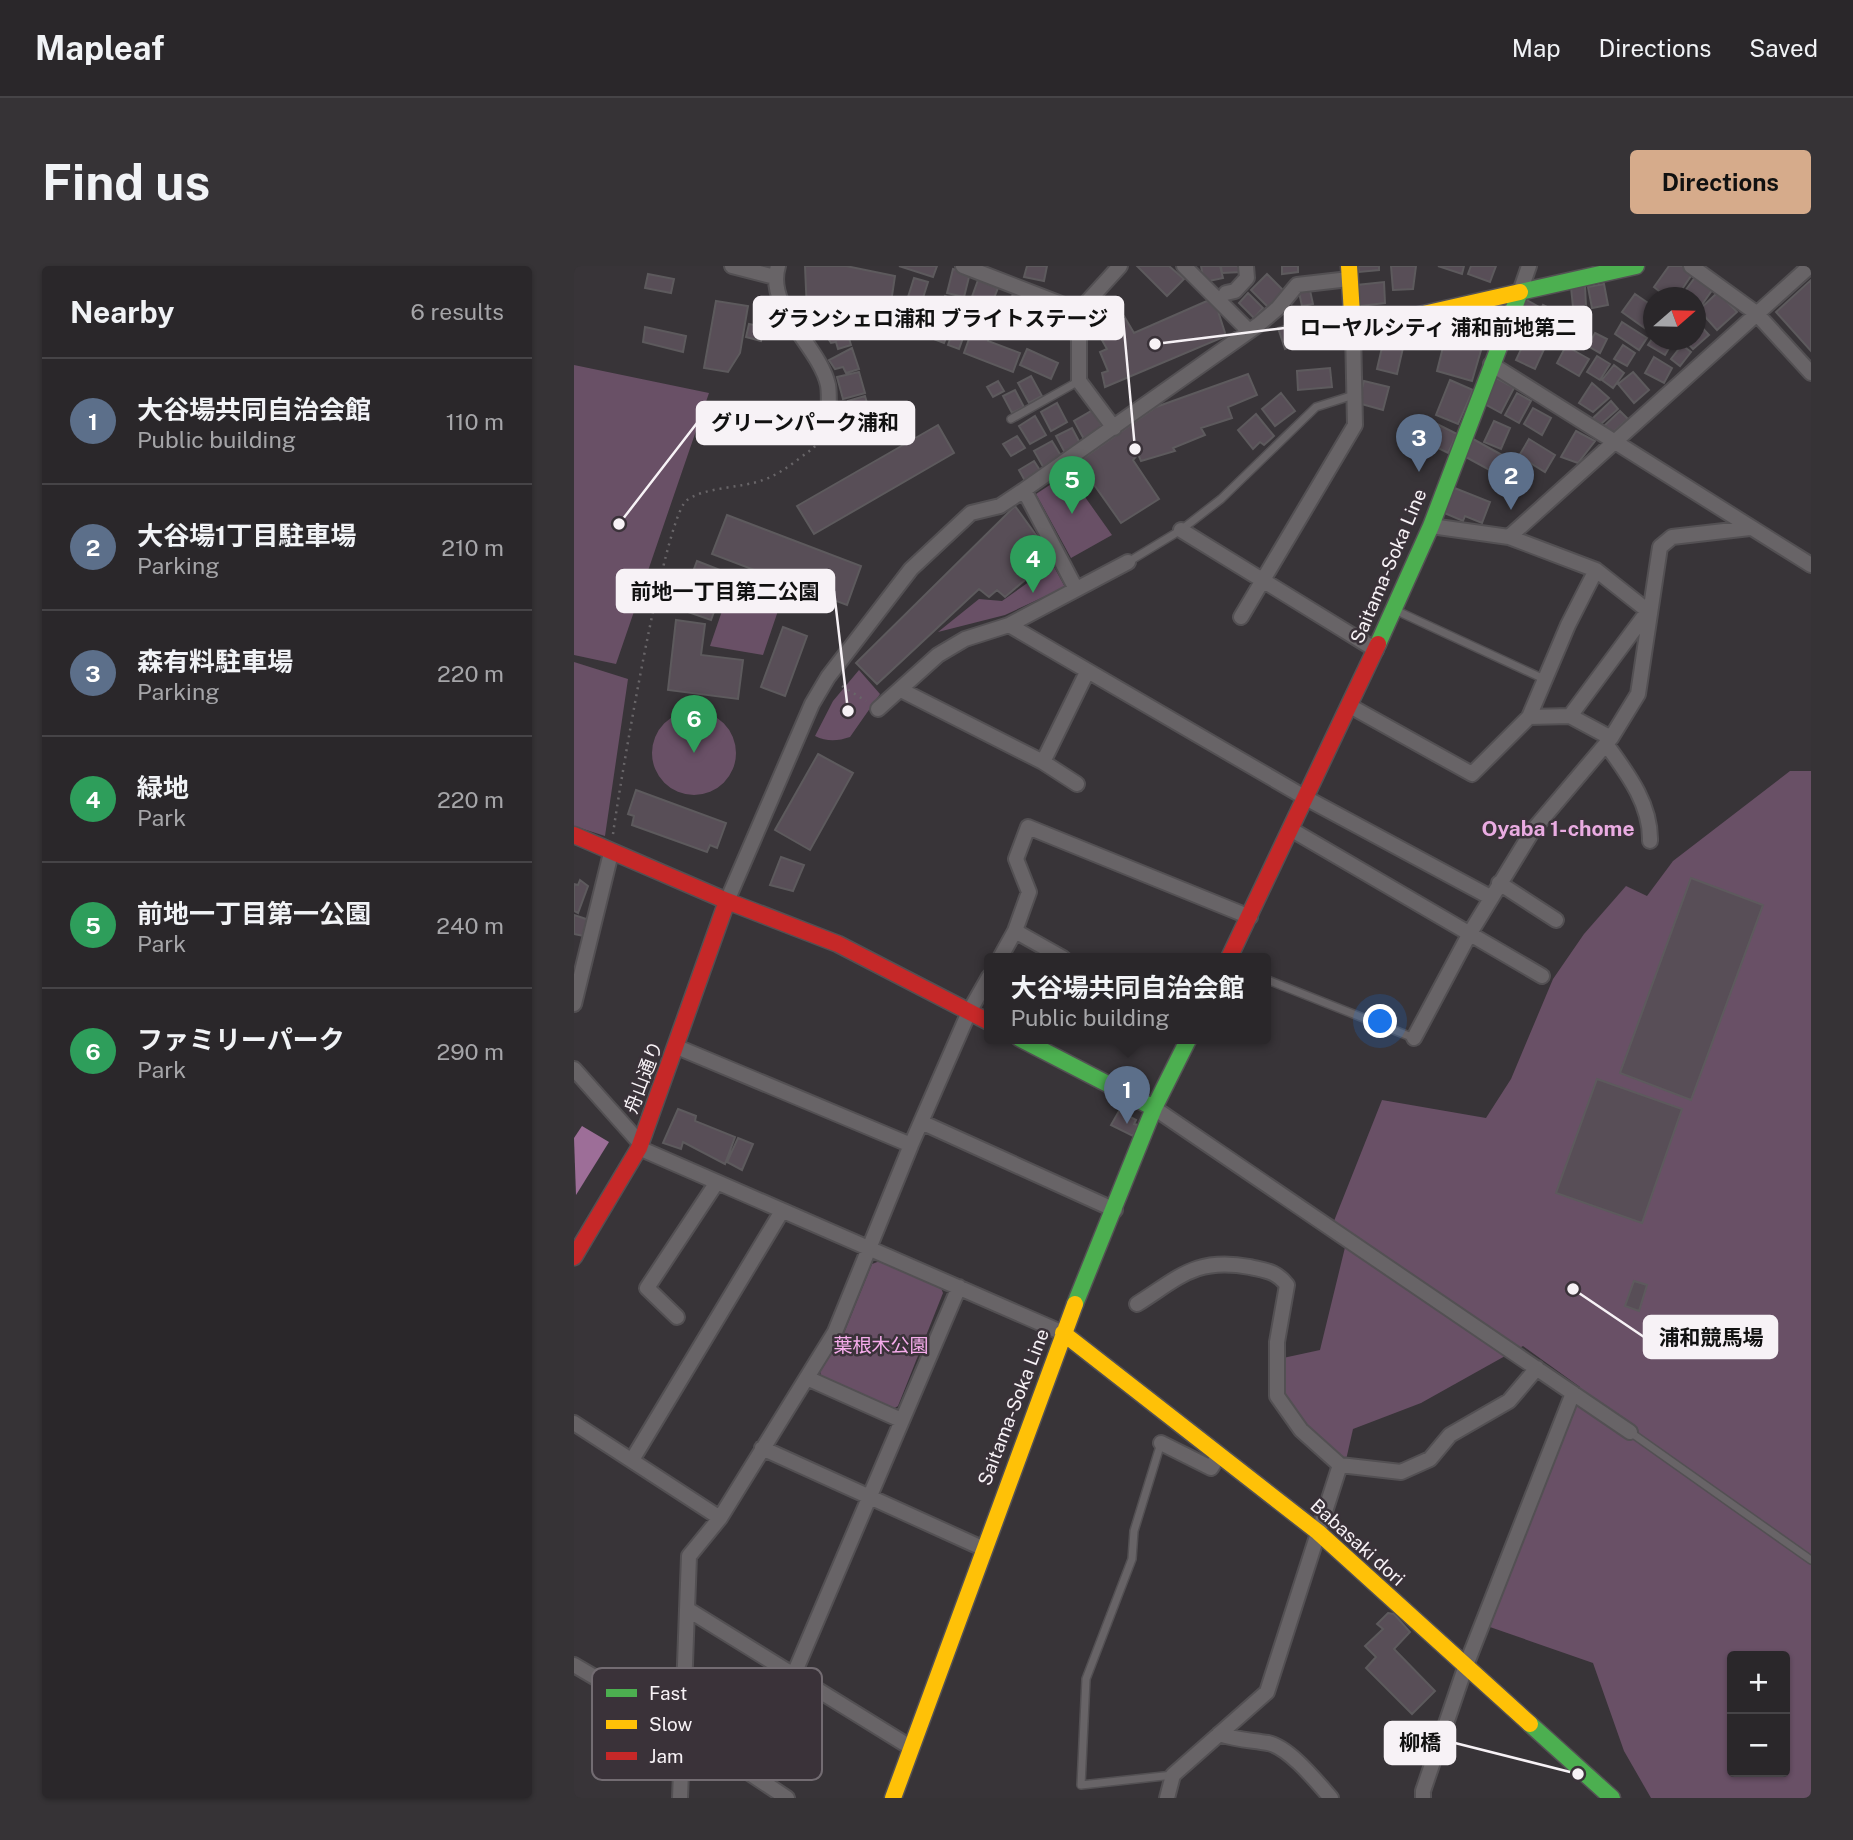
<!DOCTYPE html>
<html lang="en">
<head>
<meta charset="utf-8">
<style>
  :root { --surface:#2a272a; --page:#363336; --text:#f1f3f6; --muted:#a5a5a8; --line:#464447; --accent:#d6ab8b }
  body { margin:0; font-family:"Public Sans","Noto Sans JP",sans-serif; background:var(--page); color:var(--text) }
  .controls { position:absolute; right:21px; bottom:21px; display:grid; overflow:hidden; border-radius:7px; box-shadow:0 2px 5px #0004 }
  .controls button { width:63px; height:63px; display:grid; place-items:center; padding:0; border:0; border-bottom:2px solid var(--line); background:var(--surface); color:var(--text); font:35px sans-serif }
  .compass { position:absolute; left:1069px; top:21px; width:63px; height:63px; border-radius:50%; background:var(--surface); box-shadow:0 2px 5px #0004; rotate:70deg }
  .you { position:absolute; left:807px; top:756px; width:24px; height:24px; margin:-18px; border:5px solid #fff; border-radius:50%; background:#1a73e8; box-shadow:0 0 0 10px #1a73e833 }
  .badge { display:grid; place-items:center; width:46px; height:46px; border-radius:50%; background:var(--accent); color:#fff; font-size:23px; font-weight:700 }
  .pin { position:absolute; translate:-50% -58px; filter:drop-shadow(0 2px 4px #0008) }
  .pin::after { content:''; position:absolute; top:37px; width:24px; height:21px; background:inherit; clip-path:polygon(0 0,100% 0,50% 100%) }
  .popup { position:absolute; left:410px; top:687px; width:287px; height:91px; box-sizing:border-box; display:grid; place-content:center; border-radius:7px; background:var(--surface); filter:drop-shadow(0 2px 5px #0005); font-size:23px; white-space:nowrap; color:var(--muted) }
  .popup b { font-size:26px; color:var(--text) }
  .popup::after { content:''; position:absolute; left:50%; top:100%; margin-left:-14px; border:14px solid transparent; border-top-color:var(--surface) }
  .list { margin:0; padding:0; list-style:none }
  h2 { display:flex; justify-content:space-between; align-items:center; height:91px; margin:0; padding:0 28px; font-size:30px }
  h2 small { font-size:23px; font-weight:400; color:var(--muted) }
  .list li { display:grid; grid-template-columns:46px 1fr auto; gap:21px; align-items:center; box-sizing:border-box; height:126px; padding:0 28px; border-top:2px solid var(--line) }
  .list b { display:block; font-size:26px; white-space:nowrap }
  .list p { margin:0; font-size:23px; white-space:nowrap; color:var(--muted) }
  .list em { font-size:23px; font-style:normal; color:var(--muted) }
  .map { position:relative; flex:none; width:1237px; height:1532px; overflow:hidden; border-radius:7px }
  header { display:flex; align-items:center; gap:42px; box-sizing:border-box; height:98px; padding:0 35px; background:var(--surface); border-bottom:2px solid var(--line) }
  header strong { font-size:33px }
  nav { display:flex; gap:38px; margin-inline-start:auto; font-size:24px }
  .intro { display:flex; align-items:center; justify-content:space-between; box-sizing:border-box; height:168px; padding:0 42px }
  h1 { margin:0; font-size:49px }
  .button { padding:18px 32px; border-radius:7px; background:var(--accent); color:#111; font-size:24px; font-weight:700 }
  main { display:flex; gap:42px; padding:0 42px }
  aside { flex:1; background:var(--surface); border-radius:7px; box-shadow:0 2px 5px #0004 }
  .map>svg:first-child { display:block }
</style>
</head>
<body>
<header>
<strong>Mapleaf</strong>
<nav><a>Map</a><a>Directions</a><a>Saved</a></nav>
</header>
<div class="intro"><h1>Find us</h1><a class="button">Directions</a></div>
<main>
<aside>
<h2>Nearby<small>6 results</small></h2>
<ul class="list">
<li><span class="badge" style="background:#5c6f8a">1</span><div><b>大谷場共同自治会館</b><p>Public building</p></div><em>110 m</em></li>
<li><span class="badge" style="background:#5c6f8a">2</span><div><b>大谷場1丁目駐車場</b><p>Parking</p></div><em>210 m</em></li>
<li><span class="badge" style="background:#5c6f8a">3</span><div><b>森有料駐車場</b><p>Parking</p></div><em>220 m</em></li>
<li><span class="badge" style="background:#2e9e5b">4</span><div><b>緑地</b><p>Park</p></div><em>220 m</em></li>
<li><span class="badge" style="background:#2e9e5b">5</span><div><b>前地一丁目第一公園</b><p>Park</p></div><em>240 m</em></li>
<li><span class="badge" style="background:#2e9e5b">6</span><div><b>ファミリーパーク</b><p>Park</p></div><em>290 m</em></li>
</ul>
</aside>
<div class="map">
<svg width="1237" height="1532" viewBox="0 0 1237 1532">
  <rect width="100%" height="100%" fill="#383438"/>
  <path fill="#695066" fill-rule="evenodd" d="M0,99L135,127L42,398L0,389Z
    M494,207L538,269L497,292L462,228Z
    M479,299L491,321L431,349L364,366L405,333L428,335Z
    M160,310L209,330L189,389L136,380Z
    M0,396L54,413L31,570L0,560Z
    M285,404L306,428L276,471C264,475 253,476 241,470L259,435Z
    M78 487a42 42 0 1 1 84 0a42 42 0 1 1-84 0Z
    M1216,505H1237V1532H1077L1050,1485L1019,1397L913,1360L1006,1121L949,1080L847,1137L779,1163L772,1194L738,1165L712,1131L709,1092L746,1084L775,965L760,955L808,834L912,852L937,813L979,713L1010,668L1052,620L1073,630L1099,595ZM1158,1390H1211V1506H1158Z
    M306,995L367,1022L369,1027L324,1140L319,1143L247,1110L246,1105L268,1072L298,998Z"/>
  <path fill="#9d6e98" d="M8,860L35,876L2,929L0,872Z"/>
  <path fill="#584e57" stroke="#5d5a5d" stroke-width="2" d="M231,0H272L321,10L316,43L286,41V45L265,41L259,50L233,46Z
    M325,0H363L359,11Z
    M453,0H473L470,15L450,11Z
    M563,0H595L610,13L593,30Z
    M627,0H646L649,12L630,16Z
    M647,0H666L667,6L648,7Z
    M708,0H724V6L708,8Z
    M784,0H805V4L785,6Z
    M817,0H842L839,23L819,24Z
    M864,0H890L888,8Z
    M897,0H922L916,16L894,8Z
    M1095,0H1109L1119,7L1102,32H1094L1080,21Z
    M379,3L396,7L390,31L373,27Z
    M74,8L100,13L97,27L71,22Z
    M693,8L710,25L694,41L677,24Z
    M1122,10L1139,23L1122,47V32H1106Z
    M340,12L354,16L348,35L334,31Z
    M404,14L424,22L414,47L395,39Z
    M1237,14V85L1202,46Z
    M810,16L811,37L786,40L783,19Z
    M1030,18L1034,39L1018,42L1014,21Z
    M735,20L739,38L728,40L724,22Z
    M1011,20L1012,40L999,41L997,21Z
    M1144,26L1163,46L1143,64L1125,44Z
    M674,27L689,42L680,52L665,37Z
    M439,28L467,40L455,67L427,55Z
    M1061,28L1080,41V52L1072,63L1048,46Z
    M371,30L386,36L381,50L365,44Z
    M336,33L357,39L353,54L332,48Z
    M951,33L965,41L958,54L944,46Z
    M142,35L174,40L166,87L154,106L130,102Z
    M633,35L643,42L652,70L531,121L528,107L534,105L526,86L533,83L528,74L534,72L530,54L550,50L560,67Z
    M969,39L981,45L975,59L963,54Z
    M470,40L483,45L473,71L459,66Z
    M999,44L1015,51L1009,66L992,58Z
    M405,45L423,52L414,75L446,87L439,106L390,87Z
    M984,45L994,49L986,66L977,61Z
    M364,48L379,53L375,63L360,58Z
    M484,48L502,55L495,73L477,66Z
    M242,52L255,54L259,61L241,72L235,64L230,65L226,58Z
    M1122,55L1135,69L1119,83L1111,74H1122Z
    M1048,56L1073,72L1065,84L1041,68Z
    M175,58L190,61L187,75L172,71Z
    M717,58L724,78L711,83L704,62Z
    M271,59L277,79L264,83L262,76L257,77L251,68Z
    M958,60L977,68L961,103L942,94Z
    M71,61L112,70L109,86L69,76Z
    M357,61L374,67L370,77L354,71Z
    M379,65L390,69L385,83L374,79Z
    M1021,67L1033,73L1026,87L1014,80Z
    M890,68L910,74L898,115L863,105L870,77L875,79L877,72L888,75Z
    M811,69L831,73L823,108L803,103Z
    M1080,70V74L1098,77L1091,89L1074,79Z
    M1049,79L1061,87L1053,100L1040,93Z
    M1108,79L1117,86L1106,100L1097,93Z
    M992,80L1015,93L1005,110L983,97Z
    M278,82L285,103L272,107L269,101L261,103L255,94Z
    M453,83L484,97L477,113L446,99Z
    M1023,90L1036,98L1026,114L1013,106Z
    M1080,91L1098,102L1090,117L1071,107Z
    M1040,99L1050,107L1039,122L1028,114Z
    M756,102L758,121L724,124L723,105Z
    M285,106L291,127L269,133L263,111Z
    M1059,106L1075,124L1060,137L1044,118Z
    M674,108L683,129L654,141L658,152L627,162L631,169L599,182L601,185L567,195L564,188L559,194L585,233L547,257L504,196L582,141Z
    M457,110L468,130L455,137L444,117Z
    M922,112L940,122L927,147L909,137Z
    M876,114L899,124L884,158L862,149Z
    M424,115L430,125L419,131L413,121Z
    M790,115L815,121L809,144L784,137Z
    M1018,117L1035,132L1019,146L1005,137Z
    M441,124L450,141L438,147L429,130Z
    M707,127L721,145L701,160L688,143Z
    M943,127L957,135L945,157L931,149Z
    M291,130L298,154L281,159L274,135Z
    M1037,135L1044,143L1026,159L1019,152Z
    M483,137L493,156L477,165L467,146Z
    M959,142L977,152L968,169L950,158Z
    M519,144L530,164L511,175L500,155Z
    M1046,145L1054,153L1037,168L1030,160Z
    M682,148L700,170L690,179L686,176L679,183L664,164Z
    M461,150L472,169L456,178L445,160Z
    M853,153L883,168L874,187L844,172Z
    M920,155L936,162L927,183L910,176Z
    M364,159L380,187L240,268L223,240Z
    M498,162L507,179L491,187L482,170Z
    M1002,165L1021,175L1004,197L987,191Z
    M443,170L451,182L437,190L429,178Z
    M899,173L928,189L919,206L890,190Z
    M955,173L981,189L971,206L945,190Z
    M478,175L489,193L471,204L460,185Z
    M460,195L467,206L451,215L445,204Z
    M878,221L916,236L908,257L891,250L889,255L868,246Z
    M441,240L478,291L431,331L423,324L415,331L405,323L303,418L282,397Z
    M153,249L287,300L273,339L138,288Z
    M123,295L154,307L137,354L105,343Z
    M102,354L131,358L127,389L169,394L164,433L94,424Z
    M209,361L233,370L211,430L187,421Z
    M244,488L279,507L236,584L201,564Z
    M62,524L152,557L143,582L136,579L133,586L58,559L60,550L54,548Z
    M207,591L230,599L219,625L196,619Z
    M1117,612L1189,639L1117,834L1046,807Z
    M6,614L14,620L4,647L0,645V618L4,619Z
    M0,649L15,654L10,670L0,668Z
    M1023,813L1108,843L1068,957L982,927Z
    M104,843L122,850L121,855L161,871L151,898L109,876L107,883L89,877Z
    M545,845L562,854L560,858L564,859L559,870L537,859Z
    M164,872L179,878L168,904L153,896Z
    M1060,1015L1073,1019L1065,1045L1051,1040Z
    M814,1347L820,1348L836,1366L820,1383L861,1425L838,1448L792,1402L802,1391L791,1380L809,1363L803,1358Z"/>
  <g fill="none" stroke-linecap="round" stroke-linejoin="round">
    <g stroke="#535053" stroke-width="10">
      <path id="lane" d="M437,153L505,115
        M554,296L607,264L647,233L742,141L780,129
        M821,344L970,413
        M691,713L840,772
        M1056,1166L1237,1294
        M587,1177L560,1265L558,1293L512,1413L507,1519L599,1509"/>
    </g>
    <g stroke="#535053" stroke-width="18">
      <path id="street" d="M158,0L201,11
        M204,0C191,42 246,81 254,119C256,131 254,146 254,158
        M389,0L505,45
        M610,0L675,65
        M1117,0L1182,47L1237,107
        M946,26L955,0
        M652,27L661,25L673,12L672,0
        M917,98L1237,299
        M540,162L505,115V45L546,0
        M450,224L502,323
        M857,260L935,271L1236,0
        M607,264L802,384
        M935,271L1022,304L1074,345L996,450
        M554,296L435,359L732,532L916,631
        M667,351L781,159L779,64
        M327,424L469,496L503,518
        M776,440L898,508L955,451L996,450L1037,472L959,564L896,667L840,772
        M304,443L364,389L391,373L435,359
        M955,451L994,359L1022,304
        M1037,472L1064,428L1086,281L1098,271L1176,262
        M1032,478C1053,507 1077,538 1076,575
        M469,496L513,406
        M718,564L968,710
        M925,617L982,654
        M153,635L238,438L254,411L337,303L397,247L426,240L450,224L684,59L704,42L723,19L775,13
        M441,665L455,626L442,593L454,561L676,651
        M426,692L441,665L489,692
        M0,738L37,587
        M103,781L337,879
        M0,803L66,877
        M580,842L1056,1166
        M347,856L541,944
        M65,882L489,1067
        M563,1038C606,1011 622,991 676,1001C693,1005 702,1005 713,1019L703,1076V1130L727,1164L766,1199L827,1206L856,1193L876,1169L935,1135L963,1102
        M103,1051L73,1022L143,916
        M233,1112L327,1154
        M0,1157L146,1252
        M587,1177L637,1202L645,1189
        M188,1182L408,1282
        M58,1194L208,945
        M113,1343L336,1481
        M0,1399L109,1463L213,1532
        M220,1408L385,1021
        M645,1468C664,1474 676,1474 694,1477C715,1481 743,1516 757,1532
        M106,1532L115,1290L146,1252L261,1066L337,879L395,746L415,711
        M593,1532L599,1509L693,1426L766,1199
        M849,1532V1525L891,1402L999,1127"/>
    </g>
    <g stroke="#535053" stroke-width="19">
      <path id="fast" d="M804,378L857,260L946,26L1062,0
        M445,772L580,842
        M501,1038L580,842L615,772
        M956,1458L1038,1532"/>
    </g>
    <g stroke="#535053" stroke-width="19">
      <path id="slow" d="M775,0L779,64L946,26
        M489,1067L744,1266L956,1458
        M319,1532L501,1038"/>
    </g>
    <g stroke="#535053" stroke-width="19">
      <path id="jam" d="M0,569L153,635L264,678L415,756
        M655,692L804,378
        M0,991L65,882L153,635"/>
    </g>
    <path stroke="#686568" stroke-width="2.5" stroke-dasharray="2 5" stroke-linecap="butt" d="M268,420L292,435
      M39,568C45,523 90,255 112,235C128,221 169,222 189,214C203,209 214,201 226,192C235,185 243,181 248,170"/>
    <use href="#lane" stroke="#686467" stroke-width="7"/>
    <use href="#street" stroke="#686467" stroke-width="14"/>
    <use href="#fast" stroke="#4caf50" stroke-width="16"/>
    <use href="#slow" stroke="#ffc107" stroke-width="16"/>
    <use href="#jam" stroke="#c62828" stroke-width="16"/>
  </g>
  <g text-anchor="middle" stroke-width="5" stroke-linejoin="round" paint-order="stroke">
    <g font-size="19" fill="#f7f2f6" stroke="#3a3239">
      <text transform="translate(814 300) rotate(-67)" y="7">Saitama-Soka Line</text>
      <text transform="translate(69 811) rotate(-69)" y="7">舟山通り</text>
      <text transform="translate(439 1141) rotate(-69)" y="7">Saitama-Soka Line</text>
      <text transform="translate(784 1276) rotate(42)" y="7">Babasaki dori</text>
    </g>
    <g font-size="19" fill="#f6acec" stroke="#3a3239">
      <text x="307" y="1086">葉根木公園</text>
    </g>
    <g font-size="21" font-weight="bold" fill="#eaace2" stroke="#3a3239">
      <text x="984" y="570">Oyaba 1-chome</text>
    </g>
  </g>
  <rect x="18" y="1402" width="230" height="112" rx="10" fill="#3a3239" stroke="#736c72" stroke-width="2"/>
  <rect x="32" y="1423" width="31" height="8" fill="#4caf50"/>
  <rect x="32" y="1454" width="31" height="9" fill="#ffc107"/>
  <rect x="32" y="1486" width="31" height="8" fill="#c62828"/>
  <g font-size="19" fill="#f7f2f6">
    <text x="75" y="1434">Fast</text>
    <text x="75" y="1465">Slow</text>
    <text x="75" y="1497">Jam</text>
  </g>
  <path fill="none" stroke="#f7f2f6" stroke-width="2.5" d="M561 183L549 52M581 78L711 62M45 258L123 157M274 445L260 325M999 1023L1070 1071M1004 1508L881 1477"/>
  <g fill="#f7f2f6" stroke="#3a3239" stroke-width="2.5">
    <circle cx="561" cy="183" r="7"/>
    <circle cx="581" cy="78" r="7"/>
    <circle cx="45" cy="258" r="7"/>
    <circle cx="274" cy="445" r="7"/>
    <circle cx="999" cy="1023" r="7"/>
    <circle cx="1004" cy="1508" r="7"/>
  </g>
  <g fill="#f7f2f6" stroke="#f7f2f6" stroke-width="2.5">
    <rect x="180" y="31" width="369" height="42" rx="7"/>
    <rect x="711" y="41" width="306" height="42" rx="7"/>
    <rect x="123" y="136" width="217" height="42" rx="7"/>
    <rect x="43" y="304" width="217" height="42" rx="7"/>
    <rect x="1070" y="1050" width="133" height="42" rx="7"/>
    <rect x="811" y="1456" width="70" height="42" rx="7"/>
  </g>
  <g font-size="21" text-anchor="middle" font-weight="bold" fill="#111">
    <text x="364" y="60">グランシェロ浦和 ブライトステージ</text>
    <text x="864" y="69">ローヤルシティ 浦和前地第二</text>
    <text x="231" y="164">グリーンパーク浦和</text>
    <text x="151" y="333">前地一丁目第二公園</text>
    <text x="1137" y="1079">浦和競馬場</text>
    <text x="846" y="1484">柳橋</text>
  </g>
</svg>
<div class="controls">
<button>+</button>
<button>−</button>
</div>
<svg class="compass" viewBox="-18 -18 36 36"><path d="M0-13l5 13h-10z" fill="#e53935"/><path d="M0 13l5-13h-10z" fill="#a5a5a8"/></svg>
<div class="you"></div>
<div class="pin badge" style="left:553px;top:858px;background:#5c6f8a">1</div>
<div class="popup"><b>大谷場共同自治会館</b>Public building</div>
<div class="pin badge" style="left:937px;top:244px;background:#5c6f8a">2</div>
<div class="pin badge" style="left:845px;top:206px;background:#5c6f8a">3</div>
<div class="pin badge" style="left:459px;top:327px;background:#2e9e5b">4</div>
<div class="pin badge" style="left:498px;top:248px;background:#2e9e5b">5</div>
<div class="pin badge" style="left:120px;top:487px;background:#2e9e5b">6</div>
</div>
</main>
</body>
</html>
